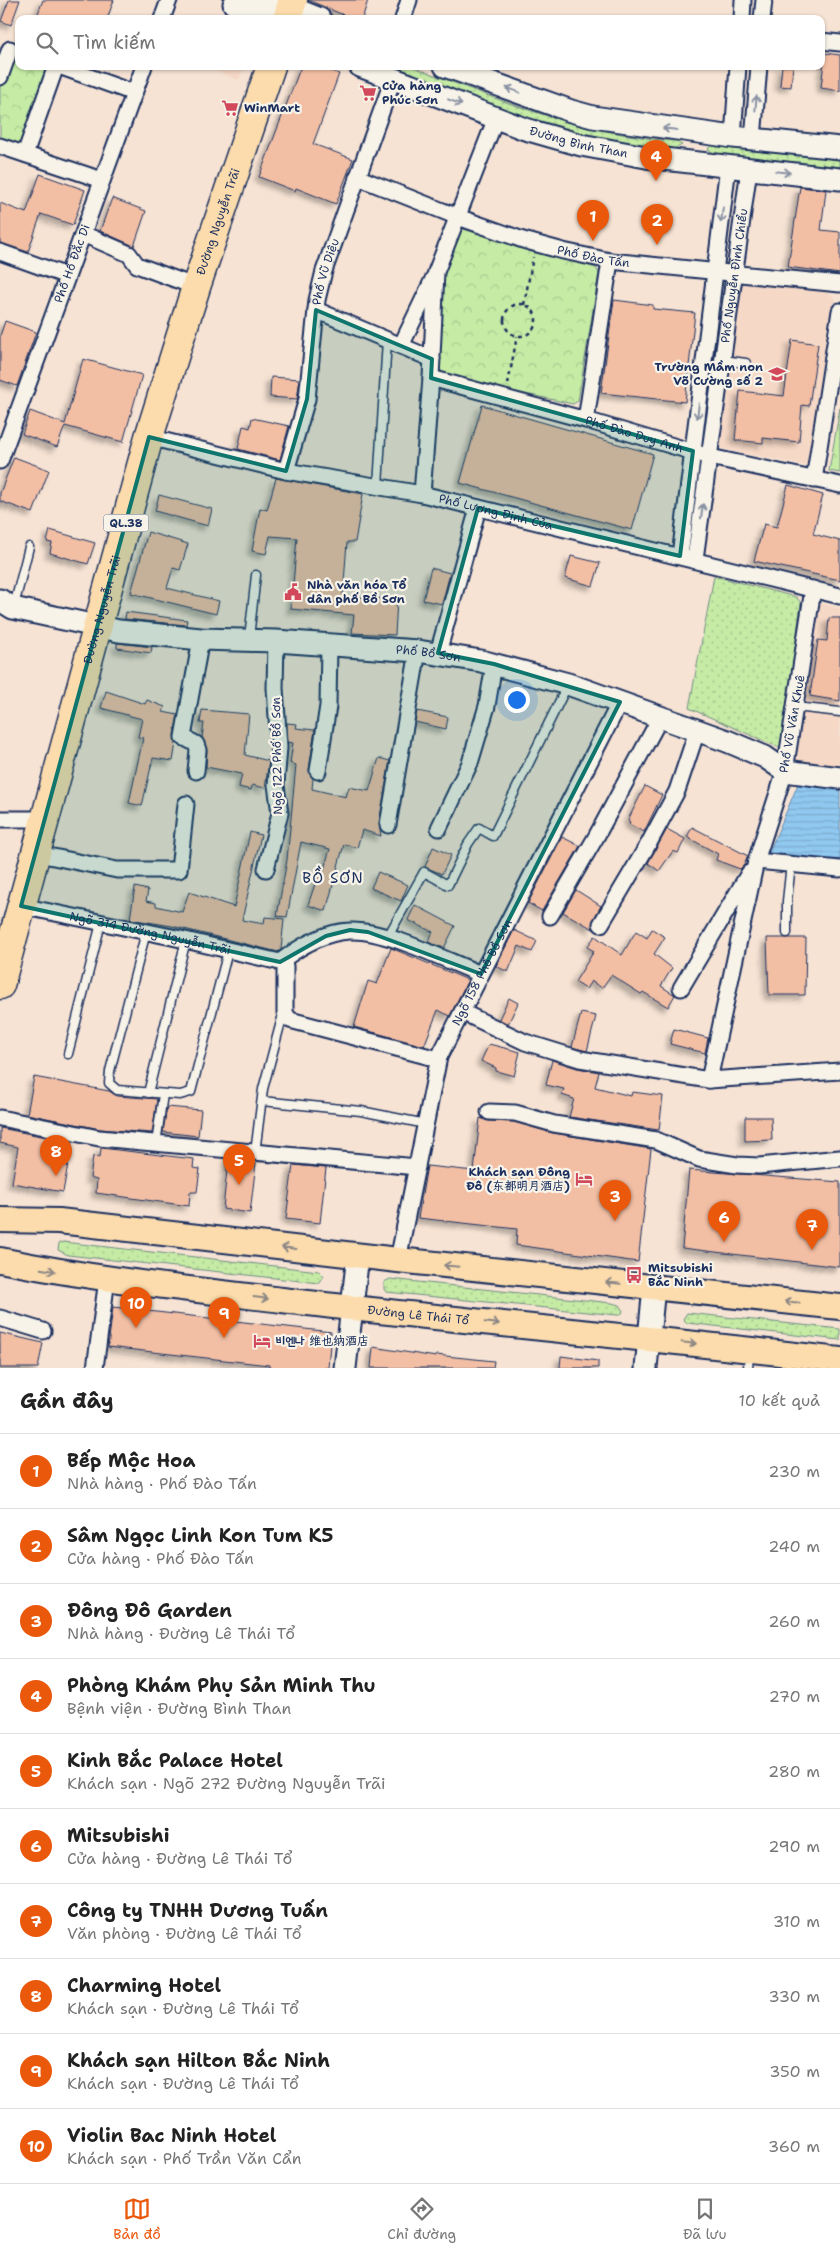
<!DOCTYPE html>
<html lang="vi">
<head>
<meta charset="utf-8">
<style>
  :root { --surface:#fff; --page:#f6f6f6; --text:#222; --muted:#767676; --line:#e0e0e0; --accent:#ea580c }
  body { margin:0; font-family:"Shantell Sans","LXGW WenKai TC","Poor Story",sans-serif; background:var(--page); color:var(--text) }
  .you { position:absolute; left:516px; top:699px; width:18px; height:18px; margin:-12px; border:4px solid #fff; border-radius:50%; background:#1a73e8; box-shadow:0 0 0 8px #1a73e833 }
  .badge { display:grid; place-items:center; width:32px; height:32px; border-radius:50%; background:var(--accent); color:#fff; font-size:16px; font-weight:700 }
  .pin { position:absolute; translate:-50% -41px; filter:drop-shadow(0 1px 2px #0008) }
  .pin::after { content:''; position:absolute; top:26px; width:18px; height:15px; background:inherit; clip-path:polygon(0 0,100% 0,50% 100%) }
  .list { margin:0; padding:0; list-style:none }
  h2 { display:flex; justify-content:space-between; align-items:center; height:65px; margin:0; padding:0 20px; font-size:21px }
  h2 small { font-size:16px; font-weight:400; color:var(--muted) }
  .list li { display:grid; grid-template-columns:32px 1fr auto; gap:15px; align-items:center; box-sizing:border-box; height:75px; padding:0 20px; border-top:1px solid var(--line) }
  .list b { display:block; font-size:19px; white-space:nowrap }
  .list p { margin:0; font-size:16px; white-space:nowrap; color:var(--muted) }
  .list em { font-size:16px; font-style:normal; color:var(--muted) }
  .icon { flex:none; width:28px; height:28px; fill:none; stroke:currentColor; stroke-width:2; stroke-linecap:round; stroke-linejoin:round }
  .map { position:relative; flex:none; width:840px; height:1368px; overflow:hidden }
  .search { position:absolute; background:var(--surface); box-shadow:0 1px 4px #0004; left:15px; right:15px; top:15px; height:55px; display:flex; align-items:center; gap:12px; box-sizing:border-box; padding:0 18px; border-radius:10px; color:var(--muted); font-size:19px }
  .sheet { height:815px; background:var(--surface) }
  nav { display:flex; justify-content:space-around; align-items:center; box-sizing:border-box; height:70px; border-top:1px solid var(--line); background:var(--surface); font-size:14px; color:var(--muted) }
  nav a { display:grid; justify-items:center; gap:2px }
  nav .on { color:var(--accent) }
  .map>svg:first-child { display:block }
</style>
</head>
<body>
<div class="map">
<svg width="840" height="1368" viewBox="0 0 840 1368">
  <defs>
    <pattern id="grass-dots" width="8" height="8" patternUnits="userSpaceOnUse" patternTransform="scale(1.25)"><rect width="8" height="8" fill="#c5eba5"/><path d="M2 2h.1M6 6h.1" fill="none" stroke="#a9ca90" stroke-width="1.8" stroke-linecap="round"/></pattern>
    <pattern id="park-crowns" width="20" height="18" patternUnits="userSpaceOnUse" patternTransform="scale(1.25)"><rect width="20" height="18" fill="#c5eba5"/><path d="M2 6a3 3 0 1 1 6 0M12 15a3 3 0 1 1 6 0" fill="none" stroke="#a9ca90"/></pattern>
    <pattern id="water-rules" width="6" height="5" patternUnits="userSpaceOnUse" patternTransform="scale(1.25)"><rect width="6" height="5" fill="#90c8ef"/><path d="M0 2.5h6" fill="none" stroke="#7caccf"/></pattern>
    <filter id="shadow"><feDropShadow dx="-4.5" dy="4.5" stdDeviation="2.5" flood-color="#0004"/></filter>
  </defs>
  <rect width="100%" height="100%" fill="#f6e3d4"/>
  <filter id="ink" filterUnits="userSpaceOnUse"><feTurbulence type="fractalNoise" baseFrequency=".02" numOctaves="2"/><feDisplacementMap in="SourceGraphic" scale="10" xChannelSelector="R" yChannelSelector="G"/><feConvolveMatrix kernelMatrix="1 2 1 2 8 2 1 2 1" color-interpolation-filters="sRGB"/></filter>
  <g filter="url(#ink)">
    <path fill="#f5d8c6" d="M202,66H244L239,80Z
      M741,281L824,288L836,300L811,467L719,448Z
      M818,603L840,608V771L799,768L792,758Z"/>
    <path fill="url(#grass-dots)" stroke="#708d82" d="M391,66H411C484,94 557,125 635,136C648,138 663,141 677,141L682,145L674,149C650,145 626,143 602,138C530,122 461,92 391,66Z
      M711,145L840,159V167L713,153L708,149Z
      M714,576L796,597L801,603L782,745L780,748L689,708Z
      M63,1242L319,1271L324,1276L319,1283L68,1255L58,1250L59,1243Z
      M390,1279L612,1303L619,1305L623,1311L621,1315H617L386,1292L384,1289V1282Z
      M687,1313L840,1329V1340L687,1323L683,1319Z"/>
    <path fill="url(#park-crowns)" stroke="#708d82" d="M10,51L19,54V66H54L23,150L0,142V81Z
      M463,229L596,268L599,273L578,401L573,404L446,377L439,368C439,330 431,254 463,229Z
      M840,408V473L829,471Z"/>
    <path fill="url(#water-rules)" stroke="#618bb5" d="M798,784L840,789V861L768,855Z"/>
    <path fill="#f3bfa4" stroke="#1b2f5e" filter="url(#shadow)" d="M9,0H20L11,25L1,21Z
      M43,0H114L107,19H36Z
      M308,0H368L362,19H353Z
      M825,53L840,55V91L821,88Z
      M301,66H319L339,74L313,144L353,159L336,204L296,188L295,191L259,177Z
      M782,66H793L791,87L780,86Z
      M40,174L85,190L73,225L41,214L28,252L0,243V203L26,213Z
      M800,187L826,190L821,230L840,232V274L788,267Z
      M112,198L146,211L134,246L100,231Z
      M614,300L653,305V309L695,313L685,402L601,393Z
      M5,321L36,332L17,386L0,380V336Z
      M792,340L818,344L809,406L802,405L799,442L763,438V443L735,440L740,391L784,396Z
      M83,359L142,375L123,442L65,426L57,447L22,434L30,411L65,424Z
      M271,377L300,379L297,399L270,397Z
      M482,405L653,454L632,530L460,483Z
      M252,418L289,426L280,460L238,449L243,426L250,428Z
      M14,457L49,470L33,513L0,501V493Z
      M276,478L363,494L355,542H347L343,596L397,600L395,635L352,633L354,615L291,609L297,538L270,536L266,554L252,551L260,508L267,510Z
      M788,485L823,495L813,534L840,541V580L754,561L764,524L777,527Z
      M159,495L212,509L208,526L155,511Z
      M50,530L95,543L88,564L50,553L52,543L47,542Z
      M148,532L188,544L180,570L173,568L167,588L219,601L216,614L131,593Z
      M571,556L600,563L593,586L565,578Z
      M431,568L450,573L442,604L423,600Z
      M126,612L187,620L186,625L125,619Z
      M829,618H840V701L810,696L818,640L827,641Z
      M117,643L152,647L151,653L117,648Z
      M106,691L145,704L147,700L165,707L163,712L178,715L174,735L176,743L173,761L153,758L142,806L129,803L143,738L138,737L142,719L101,708Z
      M202,710L249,714L245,755L269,761L265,788L252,785L251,790L239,787L242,774L206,767L207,750L202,738L204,723H200Z
      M417,711L448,717L446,729L415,722Z
      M287,723L297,724L296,728L315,730L309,770L313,779L312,789L346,797L349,787L369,791L379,758L390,761L379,823L381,836L362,830L357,848L344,844L326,911L308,905L318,875L322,876L330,849L301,842L287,917L277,916L287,860L296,765L290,763L293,743L288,742Z
      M645,786L662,795L644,832L629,824L630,822L628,820Z
      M692,827L748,856L744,865L740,869L716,860L718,854L687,837Z
      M667,829L685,839L678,853L673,851L659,871L648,863Z
      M250,832L261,835L242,920L264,924L265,917L284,919L281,950L278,952L172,926L130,919L135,887L148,890L146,901L156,903V906L182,912L189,892L234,907Z
      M562,837L580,846L542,911L528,903Z
      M433,847L451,855L442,874L425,867Z
      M378,872L408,885L401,901L371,888Z
      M576,890L601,906L593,920V929L563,912Z
      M415,905L455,926L444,948L428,942L433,932L408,920Z
      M652,929L665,937L654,954L672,968L661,986L675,995L668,1007L643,992L641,994L611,975L602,988L591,981L586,989L575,982L594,951L587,947L595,936L622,955L636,931L647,938Z
      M514,930L537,941L532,952L519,946L508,972L496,966Z
      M767,938H806L805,995H769Z
      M391,948L468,980L450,1016L438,1010L424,1046L354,1027L368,981L377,984Z
      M509,998L518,1003L508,1024L499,1019Z
      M581,1013L596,1016L587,1051L572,1047Z
      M674,1029L708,1038L705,1053L670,1044Z
      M489,1044L520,1052L514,1076L496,1071V1068L481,1061Z
      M552,1060L577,1068L599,1072L595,1087L631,1096L632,1092L663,1096L659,1130L569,1117L574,1099L562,1095L564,1089L546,1085Z
      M34,1077L109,1091L117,1096L157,1099L152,1133L100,1129L27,1114Z
      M167,1107L201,1110L198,1136L163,1132Z
      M745,1117H771L772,1140L745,1141Z
      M480,1118L489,1121L514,1122L553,1133L651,1149L638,1262L516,1245L517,1229L418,1218L427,1166L474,1171Z
      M0,1128L72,1142L63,1192L12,1183L18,1147L0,1143Z
      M101,1148L194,1159L193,1168L200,1169L197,1192H190L189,1206L96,1193L97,1180L90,1178L93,1156L100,1157Z
      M228,1160L256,1163L250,1213L223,1209Z
      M293,1165L326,1168L320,1223L286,1219Z
      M689,1170L840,1182V1267L682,1248Z
      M113,1307L331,1332L328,1368H269V1365L108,1347Z
      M0,1333L43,1343L38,1368H0Z
      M373,1347L436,1357V1355L494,1361L493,1368H371Z
      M561,1356L598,1361V1368H560Z"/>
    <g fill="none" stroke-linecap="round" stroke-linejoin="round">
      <g stroke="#1b2f5e" stroke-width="11">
        <path id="lane" d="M723,360L746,363
          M378,486L387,340
          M14,606L29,547
          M249,638L256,575
          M795,707L840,712
          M146,932L110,1071L109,1083L117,1090L180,1095L191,1092L228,951
          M787,933V901L791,864
          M387,938L424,872L448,885L468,844L479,828L493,836L567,686
          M68,1054L101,923
          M148,1093L186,940
          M262,1101L361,1111L426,1124
          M156,1144L163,1094
          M255,1153L263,1089L282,1018L285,1013
          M748,1368L749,1353"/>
      </g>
      <g stroke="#1b2f5e" stroke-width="19">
        <g id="street">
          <path d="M162,19L169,0"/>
          <path d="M403,19L409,0"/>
          <path d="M742,19L743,0"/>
          <path d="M762,19L764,0"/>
          <path d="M821,41L840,43"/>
          <path d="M59,66L134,93"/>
          <path d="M0,77L10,49"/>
          <path d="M733,137L738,66"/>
          <path d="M753,139L759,66"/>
          <path d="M0,146L102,180"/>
          <path d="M25,154L56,66"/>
          <path id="s1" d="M357,177L458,217L523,240L563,251L610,261L840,284"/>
          <path d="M83,234L129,254L137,265L196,287"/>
          <path d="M0,252L67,276"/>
          <path d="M316,310L432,359"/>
          <path d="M401,346L434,277"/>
          <path id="s2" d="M431,378L586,420L710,457L840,485"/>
          <path d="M586,420L610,261"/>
          <path id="s3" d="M149,437L286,471L422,494L840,596"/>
          <path id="s4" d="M0,461L144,66"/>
          <path id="s5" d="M286,471L307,399L317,300L324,271L393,79"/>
          <path d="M814,480L840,311"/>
          <path d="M422,494L431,378L436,272L496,118"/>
          <path d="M680,556L728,166"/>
          <path id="s6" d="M695,559L749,169"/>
          <path d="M813,589L785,771L756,861L840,869"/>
          <path d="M438,653L478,508"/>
          <path d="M196,771L198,750L196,744L183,737L201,639"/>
          <path d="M318,771L328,706L329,644"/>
          <path d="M0,819H44"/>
          <path d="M388,825L418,651"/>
          <path d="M439,828L470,763L487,706L494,664"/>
          <path d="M34,853L117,870H179L186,804"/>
          <path d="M266,869L280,813L276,785L279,747L275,688L276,641"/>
          <path id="s7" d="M21,906L172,937L280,962L285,966V1013L290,1020L438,1059"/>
          <path d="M550,916L596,837L660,718"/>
          <path d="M601,924L649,843L677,791L697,731"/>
          <path d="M280,962C299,947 325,932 350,931C385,929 447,961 481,974"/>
          <path d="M681,988L749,873"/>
          <path d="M462,1012L525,1042L580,1059L709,1080L756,861"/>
          <path d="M709,1080L840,1071"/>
          <path d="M489,1112L515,1113L554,1124L656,1140L699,1159L737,1165L759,1166L840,1158"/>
          <path d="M0,1118L99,1138L417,1167"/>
          <path id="s8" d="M398,1260L439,1057L620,702"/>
          <path d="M0,1318L43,1331"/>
          <path d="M95,1368L107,1279"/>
        </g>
      </g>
      <g stroke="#1b2f5e" stroke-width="25">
        <g id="secondary">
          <path d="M234,4L290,7L320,19"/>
          <path id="s9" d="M360,66L525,129L581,145L646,157L840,179"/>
          <path d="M445,66L571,111L593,117L733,137L840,148"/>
          <path id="s10" d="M0,600L13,608L119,631L201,639L276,641L418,651L481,661L568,684L727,741L765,757L785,771L840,778"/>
          <path d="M345,1368L358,1255"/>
          <path d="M646,1368L654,1287"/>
        </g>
      </g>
      <g stroke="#1b2f5e" stroke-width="28">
        <g id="primary">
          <path d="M0,1220L59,1221L398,1260L840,1307"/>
          <path id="s11" d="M0,1260C93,1279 188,1289 282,1300C468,1322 654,1338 840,1360"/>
        </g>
      </g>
      <g stroke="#1b2f5e" stroke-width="31">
        <g id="highway">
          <path d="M287,19L293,0"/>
          <path id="s12" d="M0,985L149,437L196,287L271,66"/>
        </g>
      </g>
      <path stroke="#1b2f5e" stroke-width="2.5" stroke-dasharray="4 4" stroke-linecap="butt" d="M504 320a16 16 0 1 1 32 0a16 16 0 1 1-32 0Z
        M524,305L533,257
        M508,384L517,336"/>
      <use href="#lane" stroke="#f7f3e8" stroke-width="8"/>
      <use href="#street" stroke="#f7f3e8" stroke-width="15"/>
      <use href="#secondary" stroke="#f7f3e8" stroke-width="21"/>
      <use href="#primary" stroke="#fcdcac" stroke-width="24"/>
      <use href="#highway" stroke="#fcdcac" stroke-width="28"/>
    </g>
    <defs><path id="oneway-shaft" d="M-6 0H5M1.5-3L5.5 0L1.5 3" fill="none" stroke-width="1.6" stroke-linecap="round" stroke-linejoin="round" transform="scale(1.25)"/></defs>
    <g stroke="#8991a3">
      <use href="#oneway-shaft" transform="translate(513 90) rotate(-159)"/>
      <use href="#oneway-shaft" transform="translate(455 102) rotate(21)"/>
      <use href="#oneway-shaft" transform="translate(756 103) rotate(-85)"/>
      <use href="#oneway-shaft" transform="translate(670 129) rotate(-173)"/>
      <use href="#oneway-shaft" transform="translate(783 172) rotate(6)"/>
      <use href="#oneway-shaft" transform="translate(722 215) rotate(97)"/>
      <use href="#oneway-shaft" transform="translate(698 411) rotate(97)"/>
      <use href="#oneway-shaft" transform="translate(702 511) rotate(-82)"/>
    </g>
    <g stroke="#8c8685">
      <use href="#oneway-shaft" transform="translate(289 1248) rotate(-173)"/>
      <use href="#oneway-shaft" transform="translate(451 1266) rotate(-174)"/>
      <use href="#oneway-shaft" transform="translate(48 1270) rotate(10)"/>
      <use href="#oneway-shaft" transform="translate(613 1283) rotate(-174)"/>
      <use href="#oneway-shaft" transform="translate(261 1298) rotate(7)"/>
      <use href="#oneway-shaft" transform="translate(792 1302) rotate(-174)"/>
      <use href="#oneway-shaft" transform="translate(492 1323) rotate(6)"/>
      <use href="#oneway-shaft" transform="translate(689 1343) rotate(6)"/>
    </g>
  </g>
  <path fill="#0f766e" fill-opacity="0.2" stroke="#0f766e" stroke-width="4" stroke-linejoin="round" d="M316,310L432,359L431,378L693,451L680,556L478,508L438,653L494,664L620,702L481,974L368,932L350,930L326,936L280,962L21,906L149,437L286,471L307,399Z"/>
  <defs>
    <g id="supermarket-bare" transform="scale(1.35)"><path d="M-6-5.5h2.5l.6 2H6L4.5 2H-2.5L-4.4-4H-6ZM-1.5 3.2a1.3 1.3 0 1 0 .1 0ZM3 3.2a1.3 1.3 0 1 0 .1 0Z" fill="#d1495b" stroke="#f7f3e8" stroke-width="2.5" paint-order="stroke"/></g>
    <g id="school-bare" transform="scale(1.35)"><path d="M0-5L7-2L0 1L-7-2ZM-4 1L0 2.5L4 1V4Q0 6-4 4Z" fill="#d1495b" stroke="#f7f3e8" stroke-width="2.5" paint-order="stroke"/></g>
    <g id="civic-bare" transform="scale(1.35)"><path d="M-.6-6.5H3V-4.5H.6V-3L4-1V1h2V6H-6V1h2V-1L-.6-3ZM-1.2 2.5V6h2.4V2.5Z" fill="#d1495b" stroke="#f7f3e8" stroke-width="2.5" paint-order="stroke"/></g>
    <g id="hotel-bare" transform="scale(1.35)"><path d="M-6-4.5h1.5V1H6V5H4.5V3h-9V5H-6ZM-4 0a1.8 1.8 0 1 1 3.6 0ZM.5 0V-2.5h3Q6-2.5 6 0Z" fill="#d1495b" stroke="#f7f3e8" stroke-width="2.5" paint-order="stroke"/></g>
    <g id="bus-bare" transform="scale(1.35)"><path d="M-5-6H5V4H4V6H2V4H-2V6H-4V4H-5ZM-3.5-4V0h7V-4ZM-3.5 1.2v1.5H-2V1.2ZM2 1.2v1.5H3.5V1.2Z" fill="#d1495b" stroke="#f7f3e8" stroke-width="2.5" paint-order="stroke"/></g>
  </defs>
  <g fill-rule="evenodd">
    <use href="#supermarket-bare" x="368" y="93"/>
    <use href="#supermarket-bare" x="230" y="108"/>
    <use href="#school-bare" x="777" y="374"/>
    <use href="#civic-bare" x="293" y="592"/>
    <use href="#hotel-bare" x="584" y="1179"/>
    <use href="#bus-bare" x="634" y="1275"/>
    <use href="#hotel-bare" x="262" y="1341"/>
  </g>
  <g text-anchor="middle" stroke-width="4.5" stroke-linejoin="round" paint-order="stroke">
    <rect fill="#f7f3e8" stroke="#5d6a87" stroke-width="1" x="103.5" y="514.5" width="45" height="17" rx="4"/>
    <g font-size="11" font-weight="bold" fill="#1b2f5e">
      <text x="126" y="527">QL.38</text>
    </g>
    <g font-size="12" font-weight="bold" fill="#1b2f5e" stroke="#f7f3e8" text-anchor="start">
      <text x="382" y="90">Cửa hàng<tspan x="382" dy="14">Phúc Sơn</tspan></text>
      <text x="244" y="112">WinMart</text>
      <text x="763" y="371" text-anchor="end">Trường Mầm non<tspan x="763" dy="14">Võ Cường số 2</tspan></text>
      <text x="307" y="589">Nhà văn hóa Tổ<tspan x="307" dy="14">dân phố Bồ Sơn</tspan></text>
      <text x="570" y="1176" text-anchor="end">Khách sạn Đông<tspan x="570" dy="14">Đô (东都明月酒店)</tspan></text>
      <text x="648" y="1272">Mitsubishi<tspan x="648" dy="14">Bắc Ninh</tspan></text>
      <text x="276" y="1345">비엔나 维也纳酒店</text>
    </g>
    <g font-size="12" fill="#1b2f5e" stroke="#f7f3e8">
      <text dy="4" stroke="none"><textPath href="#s9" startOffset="232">Đường Bình Than</textPath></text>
      <text dy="4" stroke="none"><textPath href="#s12" startOffset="794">Đường Nguyễn Trãi</textPath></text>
      <text dy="4" stroke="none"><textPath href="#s1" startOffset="250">Phố Đào Tấn</textPath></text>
      <text dy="4" stroke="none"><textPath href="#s4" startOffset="210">Phố Hồ Đắc Di</textPath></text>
      <text dy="4" stroke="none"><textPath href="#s5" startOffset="204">Phố Vũ Diệu</textPath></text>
      <text dy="4" stroke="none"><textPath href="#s6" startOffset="286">Phố Nguyễn Đình Chiểu</textPath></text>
      <text dy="4" stroke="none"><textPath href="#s2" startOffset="211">Phố Đào Duy Anh</textPath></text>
      <text dy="4" stroke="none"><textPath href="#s3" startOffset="355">Phố Lương Định Của</textPath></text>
      <text dy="4" stroke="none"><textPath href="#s12" startOffset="389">Đường Nguyễn Trãi</textPath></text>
      <text dy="4" stroke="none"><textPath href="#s10" startOffset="434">Phố Bồ Sơn</textPath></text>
      <text transform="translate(792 724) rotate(-80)" y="4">Phố Vũ Văn Khuê</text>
      <text transform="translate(277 756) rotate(-91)" y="4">Ngõ 122 Phố Bồ Sơn</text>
      <text dy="4" stroke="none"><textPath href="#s7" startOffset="132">Ngõ 314 Đường Nguyễn Trãi</textPath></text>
      <text dy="4" stroke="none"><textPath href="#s8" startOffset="302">Ngõ 158 Phố Bồ Sơn</textPath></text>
      <text dy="4" stroke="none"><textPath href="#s11" startOffset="422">Đường Lê Thái Tổ</textPath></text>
    </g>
    <g font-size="15" letter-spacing="1" fill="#1b2f5e" stroke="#f7f3e8">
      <text x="333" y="883">BỒ SƠN</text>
    </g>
  </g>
</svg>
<div class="you"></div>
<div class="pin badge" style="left:593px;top:241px">1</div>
<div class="pin badge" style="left:657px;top:245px">2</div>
<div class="pin badge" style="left:615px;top:1221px">3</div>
<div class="pin badge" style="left:656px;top:181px">4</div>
<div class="pin badge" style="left:239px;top:1185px">5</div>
<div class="pin badge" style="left:724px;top:1242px">6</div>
<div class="pin badge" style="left:812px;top:1250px">7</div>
<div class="pin badge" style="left:56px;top:1176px">8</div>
<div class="pin badge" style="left:224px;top:1338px">9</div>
<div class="pin badge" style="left:136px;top:1328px">10</div>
<div class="search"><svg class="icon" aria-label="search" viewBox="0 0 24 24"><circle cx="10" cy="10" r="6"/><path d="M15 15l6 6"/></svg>Tìm kiếm</div>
</div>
<section class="sheet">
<h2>Gần đây<small>10 kết quả</small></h2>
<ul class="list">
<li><span class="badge">1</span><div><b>Bếp Mộc Hoa</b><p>Nhà hàng · Phố Đào Tấn</p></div><em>230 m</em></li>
<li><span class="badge">2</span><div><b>Sâm Ngọc Linh Kon Tum K5</b><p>Cửa hàng · Phố Đào Tấn</p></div><em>240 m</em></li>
<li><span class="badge">3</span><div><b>Đông Đô Garden</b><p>Nhà hàng · Đường Lê Thái Tổ</p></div><em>260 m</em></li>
<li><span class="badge">4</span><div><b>Phòng Khám Phụ Sản Minh Thu</b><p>Bệnh viện · Đường Bình Than</p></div><em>270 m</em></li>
<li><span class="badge">5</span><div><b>Kinh Bắc Palace Hotel</b><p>Khách sạn · Ngõ 272 Đường Nguyễn Trãi</p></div><em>280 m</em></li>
<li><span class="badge">6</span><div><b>Mitsubishi</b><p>Cửa hàng · Đường Lê Thái Tổ</p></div><em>290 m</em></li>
<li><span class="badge">7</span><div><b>Công ty TNHH Dương Tuấn</b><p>Văn phòng · Đường Lê Thái Tổ</p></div><em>310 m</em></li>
<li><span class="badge">8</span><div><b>Charming Hotel</b><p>Khách sạn · Đường Lê Thái Tổ</p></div><em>330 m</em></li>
<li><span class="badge">9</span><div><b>Khách sạn Hilton Bắc Ninh</b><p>Khách sạn · Đường Lê Thái Tổ</p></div><em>350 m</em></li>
<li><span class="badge">10</span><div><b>Violin Bac Ninh Hotel</b><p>Khách sạn · Phố Trần Văn Cẩn</p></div><em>360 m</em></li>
</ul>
</section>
<nav>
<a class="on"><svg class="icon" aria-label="map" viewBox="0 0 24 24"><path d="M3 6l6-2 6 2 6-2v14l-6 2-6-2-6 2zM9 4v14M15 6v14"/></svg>Bản đồ</a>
<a><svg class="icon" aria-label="directions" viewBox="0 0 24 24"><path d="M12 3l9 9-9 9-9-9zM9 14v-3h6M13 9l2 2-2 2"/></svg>Chỉ đường</a>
<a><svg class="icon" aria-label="saved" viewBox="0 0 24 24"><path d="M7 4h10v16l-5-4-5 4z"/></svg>Đã lưu</a>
</nav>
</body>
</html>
